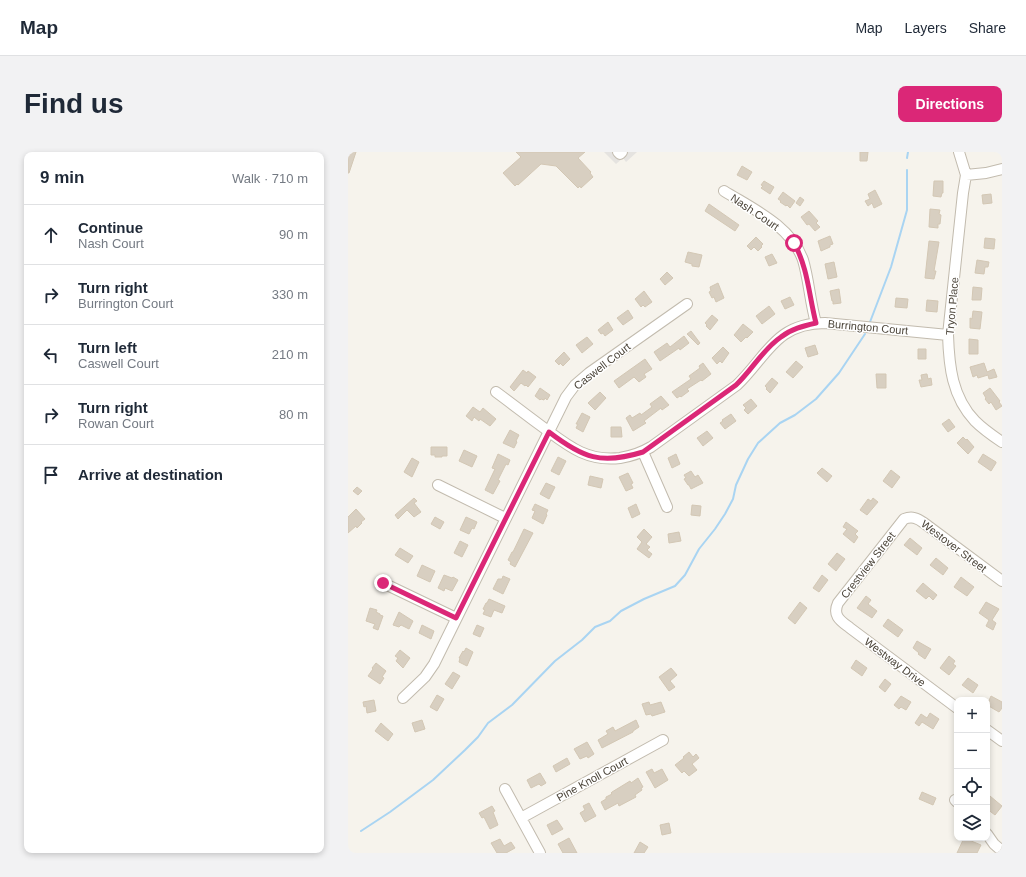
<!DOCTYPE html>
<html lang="en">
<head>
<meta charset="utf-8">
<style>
  :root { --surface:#fff; --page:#f2f2f3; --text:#1f2937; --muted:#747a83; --line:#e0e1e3; --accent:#db2777 }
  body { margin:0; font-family:Helvetica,sans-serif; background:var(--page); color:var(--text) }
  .controls { position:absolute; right:12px; bottom:12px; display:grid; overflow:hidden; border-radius:8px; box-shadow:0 2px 6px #0003 }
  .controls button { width:36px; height:36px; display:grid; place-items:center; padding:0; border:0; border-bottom:1px solid var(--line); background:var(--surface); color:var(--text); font:20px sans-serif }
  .stop { position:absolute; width:12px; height:12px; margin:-9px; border:3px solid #db2777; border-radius:50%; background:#fff }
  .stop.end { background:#db2777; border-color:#fff; box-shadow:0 1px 4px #0008 }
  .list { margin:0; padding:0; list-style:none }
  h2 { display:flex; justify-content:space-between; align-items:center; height:52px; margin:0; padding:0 16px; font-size:17px }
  h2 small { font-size:13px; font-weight:400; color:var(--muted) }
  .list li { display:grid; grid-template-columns:26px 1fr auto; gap:12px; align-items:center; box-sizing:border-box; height:60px; padding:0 16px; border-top:1px solid var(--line) }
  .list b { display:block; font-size:15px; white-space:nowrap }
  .list p { margin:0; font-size:13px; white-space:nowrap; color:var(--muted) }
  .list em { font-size:13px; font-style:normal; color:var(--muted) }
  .icon { flex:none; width:22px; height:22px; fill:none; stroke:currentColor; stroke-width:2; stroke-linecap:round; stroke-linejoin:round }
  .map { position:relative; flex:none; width:654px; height:701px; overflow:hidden; border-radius:8px }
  header { display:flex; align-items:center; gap:24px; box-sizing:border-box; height:56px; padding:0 20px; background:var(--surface); border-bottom:1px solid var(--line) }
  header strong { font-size:19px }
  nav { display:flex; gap:22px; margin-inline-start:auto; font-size:14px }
  .intro { display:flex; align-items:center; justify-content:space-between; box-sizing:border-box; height:96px; padding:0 24px }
  h1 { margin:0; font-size:28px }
  .button { padding:10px 18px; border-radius:8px; background:var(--accent); color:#fff; font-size:14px; font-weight:700 }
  main { display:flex; gap:24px; padding:0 24px }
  aside { flex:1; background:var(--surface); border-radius:8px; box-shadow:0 2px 6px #0003 }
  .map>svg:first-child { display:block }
</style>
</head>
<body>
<header>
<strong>Map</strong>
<nav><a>Map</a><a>Layers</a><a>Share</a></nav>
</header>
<div class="intro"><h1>Find us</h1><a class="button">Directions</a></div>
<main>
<aside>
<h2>9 min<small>Walk · 710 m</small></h2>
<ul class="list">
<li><svg class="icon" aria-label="ahead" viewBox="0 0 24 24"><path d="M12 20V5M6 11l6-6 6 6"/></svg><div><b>Continue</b><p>Nash Court</p></div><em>90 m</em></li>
<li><svg class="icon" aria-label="right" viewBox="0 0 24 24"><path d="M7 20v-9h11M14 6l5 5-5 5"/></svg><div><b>Turn right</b><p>Burrington Court</p></div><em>330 m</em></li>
<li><svg class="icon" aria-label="left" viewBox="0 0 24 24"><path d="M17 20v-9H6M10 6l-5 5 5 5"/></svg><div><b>Turn left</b><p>Caswell Court</p></div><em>210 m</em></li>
<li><svg class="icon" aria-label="right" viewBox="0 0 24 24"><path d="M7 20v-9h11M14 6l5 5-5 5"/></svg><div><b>Turn right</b><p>Rowan Court</p></div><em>80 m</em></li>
<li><svg class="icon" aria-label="arrive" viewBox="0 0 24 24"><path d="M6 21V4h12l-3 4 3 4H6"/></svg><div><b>Arrive at destination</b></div></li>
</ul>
</aside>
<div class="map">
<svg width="654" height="701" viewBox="0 0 654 701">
  <rect width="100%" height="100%" fill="#f6f3ec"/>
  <path fill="#e5e3e0" d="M256,0H289L278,10L275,6L268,12Z"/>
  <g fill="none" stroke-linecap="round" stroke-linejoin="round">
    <path stroke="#a9d4f2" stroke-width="2" d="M559,6L560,0
      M522,170L543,115L559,58V18
      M13,679L42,660L85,628L117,598L130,585L140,571L164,553L207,509L234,488L247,475L262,469L273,459L296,447L327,434L337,423L351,397L367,377L377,362L385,347L388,333L400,307L410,291L432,271L447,263L468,247L491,221L517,182"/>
  </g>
  <path fill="#d8cfc1" stroke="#d3c7b4" d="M0,0H8L1,21H0Z
    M168,0H237L230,6L243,20L242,21L245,25L233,36L232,34L230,36L208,14L193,12L170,33L169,32L167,34L155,21L173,5Z
    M512,0H520L519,9H512Z
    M394,14L404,20L399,28L389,23Z
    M416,29L426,35L422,42L413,36L415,34L413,33Z
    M586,29H595V41H594L593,45L585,44Z
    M527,38L534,52L526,56L524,51L520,54L517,49L522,47L520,42Z
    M435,40L447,49L442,56L439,53L438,54L432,50L433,49L430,47Z
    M643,42L644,51L635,52L634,43Z
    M452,45L456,48L452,54L448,51Z
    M361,52L391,73L387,79L357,59Z
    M582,57L592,58L591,62L593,63L592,72H590V76L581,75Z
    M461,59L470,69L468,71L472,75L467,79L461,72L459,73L453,65Z
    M482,84L485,92L482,93V95L473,99L470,89Z
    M408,85L415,92L413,94L414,95L410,99L406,95L403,98L399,94Z
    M637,86L647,87L646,97L636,96Z
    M581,89L591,90L586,119H588L586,127L577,126Z
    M340,100L354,103L351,115L344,114V112L337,110Z
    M424,102L429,111L421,114L417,105Z
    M629,108L641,110L640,115H637L636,122L627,121Z
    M486,110L489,125L480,127L477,112Z
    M319,120L325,126L317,133L312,127Z
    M370,131L376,146L368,150L366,145L364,146L361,140L363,139L362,135Z
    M625,135L634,136L633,148H624Z
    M491,137L493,151L485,152V149H484L482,139Z
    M296,139L304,150L297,155L295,153L293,155L287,147Z
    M442,145L446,153L437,157L433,149Z
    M548,146L560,147L559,156L547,155Z
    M579,148L590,149L589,160L578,159Z
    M421,154L427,162L414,172L408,164Z
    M280,158L285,166L275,173L269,166Z
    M625,159L634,160L632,177L622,176V166L624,167Z
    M364,163L370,168L362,178L358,174L359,173L357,171Z
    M260,170L265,178L257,184L255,181L253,182L250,178Z
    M395,172L405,180L399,186L398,185L393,190L386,183Z
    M343,179L352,191L350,193L339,182Z
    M336,184L341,191L332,198L331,196L312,209L306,200L319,191L322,195Z
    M239,185L245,192L234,201L228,193Z
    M621,187L630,188V202H621Z
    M467,193L470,202L460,205L457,196Z
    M375,195L381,201L374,211L372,209L369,212L364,206Z
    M570,197H578V207H570Z
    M216,200L222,207L215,214L212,211L211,213L207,209Z
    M297,207L304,217L296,222L298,225L291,230L286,225L271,236L266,229Z
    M448,209L455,215L445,226L438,220Z
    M355,211L363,222L354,229L353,228L339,237L341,239L333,245L332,244L329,246L324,240L343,227L341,224L352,216L351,214Z
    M636,211L639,220L646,217L649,225L641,227L640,223L630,226L629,223L625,225L622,215Z
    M175,218L179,221L180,219L188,225L180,235L178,233L177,234L173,231L166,239L162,235Z
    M528,222H538V236H529Z
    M578,222H579L580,227L583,226L584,233L573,235L571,228H574L573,223Z
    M424,226L430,231L422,241L418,237L419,236L417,234Z
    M192,236L202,243L199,248L197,246L196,248L193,247L192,248L187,244Z
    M642,236L652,249L651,250L654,254L648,258L643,250L641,252L637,247L638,246L635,241Z
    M252,240L258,246L247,258L240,251Z
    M313,244L321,253L314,258L313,256L296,269L298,271L285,279L278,266L282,263L284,266L292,261L293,263L304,255L302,252Z
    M403,247L409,254L400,262L396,258L398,256L395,253Z
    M125,255L132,260L135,256L148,267L142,274L132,267L131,269L126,265L124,269L118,264Z
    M234,261L242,265L235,280L228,276L230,272H228Z
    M383,262L388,269L377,277L372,271L375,269L374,268Z
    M601,267L607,275L600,280L594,272Z
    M263,275H273L274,285H263Z
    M162,278L171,283L168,289L169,290L166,296L155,291Z
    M359,279L365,286L355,294L349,286Z
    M615,285L618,288L619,287L626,295L620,302L609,291Z
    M83,295H99V304H94V305H87V303H83Z
    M116,298L129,304L124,315L111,309Z
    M150,302L162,308L160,313L158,312L150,328L152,329L145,342L137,338L147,317L144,316Z
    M328,302L332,312L324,316L320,306Z
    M635,302L648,310V311L643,319L630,310Z
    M210,305L218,309L211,323L203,319Z
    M64,306L71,310L64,325L56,320Z
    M474,316L484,324L479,330L469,321Z
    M543,318L552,325L544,336L535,329Z
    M343,319L347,325L350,323L355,331L343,337L341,333H340L336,327L338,326L336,323Z
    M280,321L285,331L283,332L285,336L278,339L271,325Z
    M242,324L255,327L253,336L240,333Z
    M198,331L207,335L201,347L192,342Z
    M9,335L14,339L10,343L5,339Z
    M66,346L69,349L66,351L73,360L66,365L59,358L50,367L47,363Z
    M525,346L530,350L519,363L512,358L520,347L523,349Z
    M187,352L200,358L198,362L199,363L195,372L184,366L187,359L184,358Z
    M288,352L292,362L284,366L280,356Z
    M344,353L353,354L352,364L343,363Z
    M8,357L17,367L13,370L14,371L9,376L8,374L0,381V365Z
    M87,365L96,370L92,377L83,372Z
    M118,365L129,370L126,377L124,376L121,382L112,378Z
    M498,370L510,379L507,382L510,385L506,391L495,382L499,377L495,375Z
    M176,377L185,381L167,415L162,412L163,410L160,408L164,400H165Z
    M296,377L304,385L298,392L302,395L299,398L304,402L301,406L289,397L294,390L289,385Z
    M331,380L333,389L321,391L320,382Z
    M562,386L574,396L569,403L556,393Z
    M112,389L120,393L114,405L106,401Z
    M52,396L65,404L60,411L47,403Z
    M489,401L497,407L488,419L480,412Z
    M588,406L600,416L595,423L582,413Z
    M74,413L87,419L82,430L69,424Z
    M96,423L104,426L105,425L110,428L104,439L97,436L96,439L90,436Z
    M474,423L480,428L471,440L465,436Z
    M155,424L162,427L155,442L145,437L150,427H154Z
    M613,425L626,435L619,444L606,435Z
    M575,431L589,443L585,448L581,444L578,447L568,439Z
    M518,444L523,448L520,452L529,459L524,466L509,456Z
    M141,447L157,454L154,461L146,458L143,465L135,462L137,458L135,457L138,451H139Z
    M452,450L459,456L447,472L440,466Z
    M638,450L651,457L644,468L648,471L645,478L638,474L641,468L631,461Z
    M22,456L29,458L28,460L32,462V463L35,464L30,478L25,476L27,472L18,469Z
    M51,460L65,469L61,477L53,473L51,475L45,473Z
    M540,467L555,478L550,485L535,474Z
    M74,473L86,479L83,487L71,481Z
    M129,473L136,476L132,485L125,482Z
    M569,489L583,497L577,507L570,502L571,501L565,496Z
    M118,496L125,500L119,514L111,510L112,506H111L115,499L116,500Z
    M52,498L62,506L55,516L48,509L50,506L47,504Z
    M601,504L607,509L605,512L608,514L601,523L592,516Z
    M508,508L519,516L514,524L503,516Z
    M28,511L38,519L34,525L36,526L32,532L20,524L25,517L24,516Z
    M323,516L329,523L322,529L327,535L321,539L311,525Z
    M105,520L112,524L104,537L97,532Z
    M620,526L630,533L625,541L614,533Z
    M537,527L543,532L537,540L531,535Z
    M89,543L96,547L89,559L82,555Z
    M553,544L563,550L558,558L553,555L551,557L546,553Z
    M643,544L654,550V556L651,560L639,553Z
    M26,548L28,559L19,561L18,554L16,555L15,550Z
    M301,550L302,553L313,550L317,560L304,564L303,562L298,563L294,552Z
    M582,561L591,567L585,577L574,570L571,574L567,571L573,562L579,566Z
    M74,568L77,577L67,580L64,571Z
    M288,568L291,575L285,579V580L254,596L250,588L260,582L258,579L265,575L267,579Z
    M33,571L45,582L40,589L27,579Z
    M239,590L246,602L240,606L239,604L232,607L226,597Z
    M341,600L345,605L348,602L351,606L344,612L349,618L341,624L336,619L334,621L327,613L336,606L335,605Z
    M219,606L222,612L208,620L205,614Z
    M304,617L306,621L314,617L320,628L307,636L298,620Z
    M192,621L198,631L193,634L191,632L183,636L179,628Z
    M290,626L295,635L293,636L294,638L287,643L288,645L271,654L270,651L257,658L253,650L258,647V645L264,642L263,641L264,640L282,629L283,631Z
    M574,640L588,646L585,653L571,647Z
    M642,644L654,654L647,663L639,657V647Z
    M241,651L248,664L237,670L232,661L237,658L235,654Z
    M144,654L147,659L145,660L150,673L142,677L136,665L134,666L131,661Z
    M209,668L215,677L204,683L199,673Z
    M321,671L323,681L314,683L312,673Z
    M221,686L229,701H215L210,692Z
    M616,686L633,693L629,701H609Z
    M152,687L156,694L163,690L167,696L158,701H149L143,691Z
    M292,690L300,695L296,701H286Z"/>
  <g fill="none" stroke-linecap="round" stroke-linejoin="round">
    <g stroke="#c2bbae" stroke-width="12">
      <path id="minor" d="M270,0L272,2L274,0
        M611,0L618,23L615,41L600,183C601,214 604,245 627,269C635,277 645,284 654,290
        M618,23L638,21L654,17
        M376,39C405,57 443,74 455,108C461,128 462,150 468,171
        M148,240C163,251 177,262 192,273C218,292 237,310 272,306C284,304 293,301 303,295L389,233C419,204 428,171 477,171L600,183
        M295,300L319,355
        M90,333L157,366
        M35,431L108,466
        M55,546L77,525L86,512L218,245L227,233L241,221L339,152
        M609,556L502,476C493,469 484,464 490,451L556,367C564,364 569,366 576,371L654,429
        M639,578L654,589
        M157,637L192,701
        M607,648L609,650
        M173,666L315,588
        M639,682L646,692L654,699"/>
    </g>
    <use href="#minor" stroke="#fff" stroke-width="10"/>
  </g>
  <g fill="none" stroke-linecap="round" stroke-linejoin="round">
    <path stroke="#db2777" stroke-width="5" d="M35,431L108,466L201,280C235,306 253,313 295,300L388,233C404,218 415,197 433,185C443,177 455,174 468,171C461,144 460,116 446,91"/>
  </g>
  <g text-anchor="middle" stroke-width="3" stroke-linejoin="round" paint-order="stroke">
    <g font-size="11" fill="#4b4439" stroke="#fff">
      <text transform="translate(407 60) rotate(34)" y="4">Nash Court</text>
      <text transform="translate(604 154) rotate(-85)" y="4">Tryon Place</text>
      <text transform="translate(520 175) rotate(5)" y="4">Burrington Court</text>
      <text transform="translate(254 214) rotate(-38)" y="4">Caswell Court</text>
      <text transform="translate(606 394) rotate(37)" y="4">Westover Street</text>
      <text transform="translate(520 413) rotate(-52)" y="4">Crestview Street</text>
      <text transform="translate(547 510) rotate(37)" y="4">Westway Drive</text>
      <text transform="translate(244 627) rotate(-29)" y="4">Pine Knoll Court</text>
    </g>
  </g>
</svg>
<div class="controls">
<button>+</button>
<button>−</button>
<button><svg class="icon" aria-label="locate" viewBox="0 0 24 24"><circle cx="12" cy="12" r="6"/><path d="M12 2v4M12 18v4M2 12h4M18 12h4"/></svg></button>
<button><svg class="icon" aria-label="layers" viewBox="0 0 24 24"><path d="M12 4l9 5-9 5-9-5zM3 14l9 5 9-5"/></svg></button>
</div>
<div class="stop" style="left:446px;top:91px"></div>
<div class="stop end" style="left:35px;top:431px"></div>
</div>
</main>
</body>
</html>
